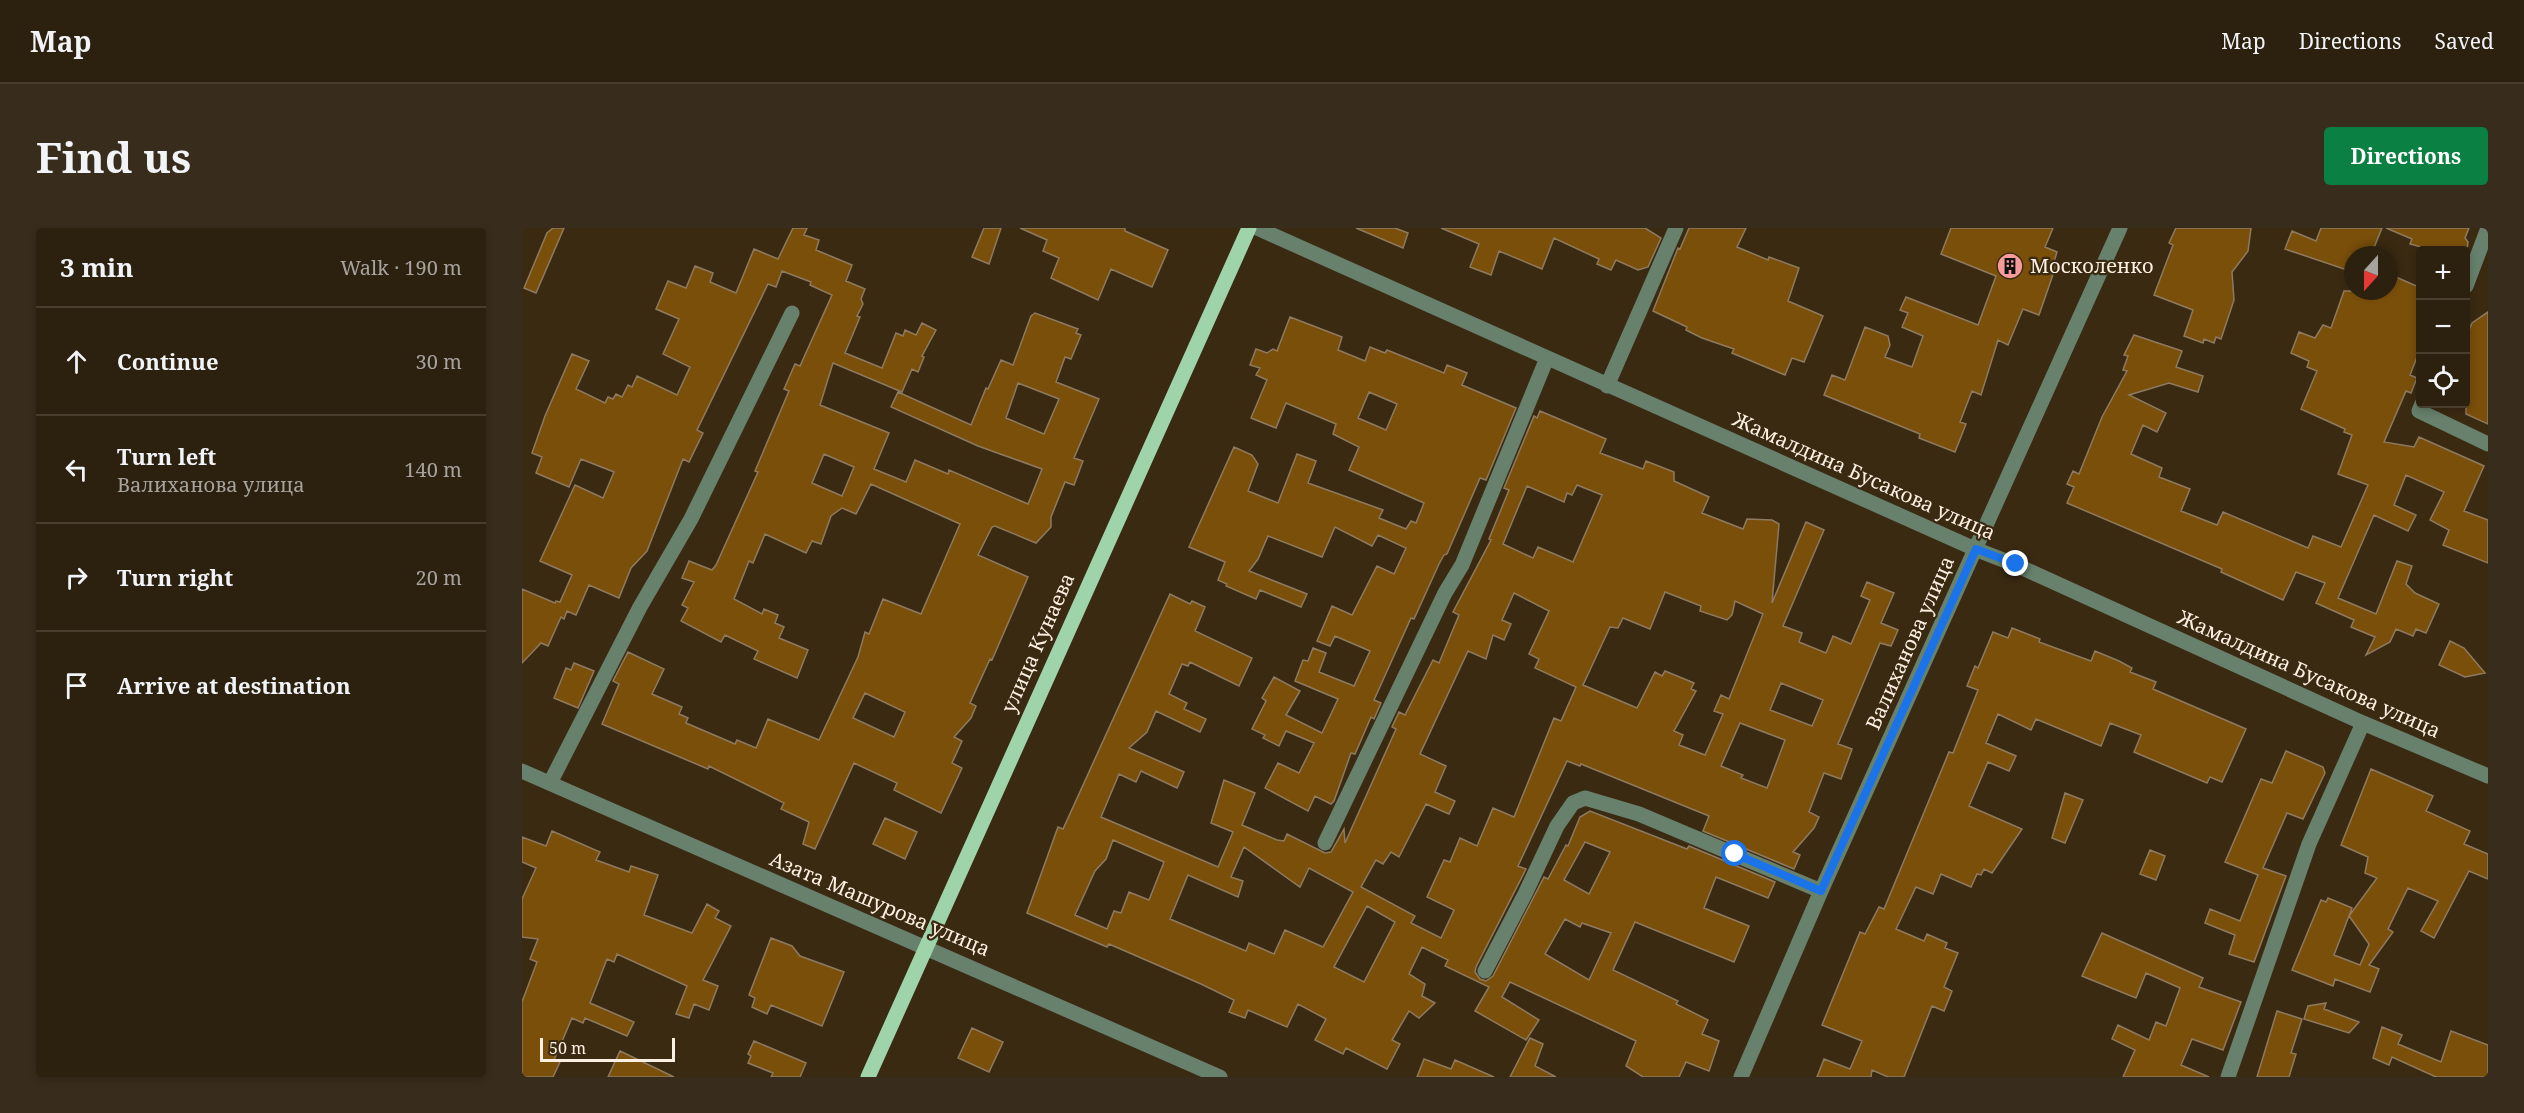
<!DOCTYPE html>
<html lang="en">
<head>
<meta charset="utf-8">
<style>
  :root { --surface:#2c200e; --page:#382d1c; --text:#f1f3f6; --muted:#a6a39e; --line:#483e2e; --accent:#0b8043 }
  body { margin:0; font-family:"Noto Serif",serif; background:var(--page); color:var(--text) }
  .controls { position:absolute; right:18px; top:18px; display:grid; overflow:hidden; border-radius:6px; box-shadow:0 3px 9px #0003 }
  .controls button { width:54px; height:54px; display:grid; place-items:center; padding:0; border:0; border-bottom:2px solid var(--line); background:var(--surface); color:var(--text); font:30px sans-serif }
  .compass { position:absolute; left:1822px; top:18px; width:54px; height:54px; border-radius:50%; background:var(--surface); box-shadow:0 3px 9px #0003; rotate:201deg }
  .scale { position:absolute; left:18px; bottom:15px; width:135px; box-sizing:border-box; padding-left:6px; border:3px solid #fcf0e2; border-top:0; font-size:16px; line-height:21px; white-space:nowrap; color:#fcf0e2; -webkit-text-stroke:4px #3b2a12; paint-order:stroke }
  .stop { position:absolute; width:18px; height:18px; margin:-14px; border:4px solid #1a73e8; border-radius:50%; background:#fff }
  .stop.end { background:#1a73e8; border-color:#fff; box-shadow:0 2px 6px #0008 }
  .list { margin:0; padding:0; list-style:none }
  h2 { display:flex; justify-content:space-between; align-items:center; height:78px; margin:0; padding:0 24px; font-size:26px }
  h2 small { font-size:20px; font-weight:400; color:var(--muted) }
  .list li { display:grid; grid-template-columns:39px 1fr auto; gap:18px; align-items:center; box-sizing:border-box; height:108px; padding:0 24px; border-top:2px solid var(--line) }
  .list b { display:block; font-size:22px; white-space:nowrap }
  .list p { margin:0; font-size:20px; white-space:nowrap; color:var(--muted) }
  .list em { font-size:20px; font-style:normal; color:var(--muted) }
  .icon { flex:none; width:33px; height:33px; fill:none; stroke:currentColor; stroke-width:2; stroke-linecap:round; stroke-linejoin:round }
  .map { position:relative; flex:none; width:1966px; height:849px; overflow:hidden; border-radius:6px }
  header { display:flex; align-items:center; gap:36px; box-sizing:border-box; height:84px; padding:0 30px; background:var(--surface); border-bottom:2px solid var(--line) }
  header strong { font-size:28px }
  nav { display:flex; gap:33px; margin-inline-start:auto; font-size:21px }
  .intro { display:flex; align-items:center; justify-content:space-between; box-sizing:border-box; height:144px; padding:0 36px }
  h1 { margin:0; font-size:42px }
  .button { padding:15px 27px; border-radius:6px; background:var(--accent); color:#fff; font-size:21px; font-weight:700 }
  main { display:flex; gap:36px; padding:0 36px }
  aside { flex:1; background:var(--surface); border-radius:6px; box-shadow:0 3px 9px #0003 }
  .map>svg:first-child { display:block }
</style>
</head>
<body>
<header>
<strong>Map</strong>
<nav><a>Map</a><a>Directions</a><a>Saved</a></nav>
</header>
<div class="intro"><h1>Find us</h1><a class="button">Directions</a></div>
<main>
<aside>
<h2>3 min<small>Walk · 190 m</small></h2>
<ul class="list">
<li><svg class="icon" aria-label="ahead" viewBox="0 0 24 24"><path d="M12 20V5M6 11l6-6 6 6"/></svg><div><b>Continue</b></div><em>30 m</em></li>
<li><svg class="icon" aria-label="left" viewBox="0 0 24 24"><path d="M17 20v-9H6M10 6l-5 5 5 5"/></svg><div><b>Turn left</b><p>Валиханова улица</p></div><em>140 m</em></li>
<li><svg class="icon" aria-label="right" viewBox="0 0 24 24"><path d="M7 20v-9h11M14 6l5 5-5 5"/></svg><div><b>Turn right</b></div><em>20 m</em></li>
<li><svg class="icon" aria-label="arrive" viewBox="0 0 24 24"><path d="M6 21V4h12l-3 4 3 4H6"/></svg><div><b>Arrive at destination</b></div></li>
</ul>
</aside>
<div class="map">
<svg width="1966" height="849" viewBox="0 0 1966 849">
  <rect width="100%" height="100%" fill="#3b2a12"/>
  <path fill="#794f0a" stroke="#8e7a60" stroke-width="1.5" fill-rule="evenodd" d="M31,0H42L14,65L2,60L25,5Z
    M271,0H285L282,7L297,12L294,22L330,37L324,53L343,61L339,71L341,76L335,88L338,89L323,125L360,140L374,105L381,108L383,102L394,107L400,95L414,102L400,128L402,129L396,144L390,141L380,164L311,135L298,177L367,205L352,241L384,254L393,232L426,246L427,242L506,276L520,241L456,218L369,179L376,164L449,197L464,160L466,161L479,132L491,137L509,88L513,85L556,101L554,105L559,107L549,131L543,129L534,154L577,171L552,230L561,233L552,257L543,254L529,289V299L514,315L473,298L470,299L456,327L506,349L470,432L468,431L448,475L454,478L449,490L432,509L440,513L430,535L440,540L419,585L372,562L375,555L332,535L293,621L281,616L287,594L259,581L262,575L187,538L186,541L80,496L97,456L91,453L106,424L142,441L130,466L160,479L157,486L166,490L164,495L213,516L215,512L234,520L246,491L297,512L336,429L343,404L347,406L361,371L399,386L438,296L349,256L334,286L320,280L309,288L299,316L290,313L284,325L243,306L231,335L227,333L212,371L240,386L242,381L256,387L253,395L262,399L257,410L286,422L275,450L232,431L236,423L203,407L199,414L159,393L166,380L160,377L172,354L160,350L167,333L190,342L194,337L236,244L233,243L267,163L262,161L273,136L278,138L310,67L288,57L289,54L260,43L254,59L246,56L175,202L181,205L167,234L161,231L125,323L109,340L97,370L67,357L54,387L45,383L42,391L39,389L26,418L19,415L0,435V361L33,375L34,373L38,374L50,347L18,333L53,257L81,270L92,244L59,231L47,259L14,245L20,229L10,225L23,188L50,126L67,133L54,161L83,175L86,169L91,171L94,166L100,169L106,157L110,159L115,148L155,167L168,139L141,126L157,91L134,81L146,53L164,60L173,38L191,45L188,54L214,65L232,21L256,31ZM496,155L537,171L522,206L484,190ZM302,226L332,239L320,268L290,255ZM343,465L383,484L372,509L331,490Z
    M462,0H479L467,36L450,29Z
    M498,0H603V3L646,22L630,59L589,41L576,72L529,50L537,30L521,23L525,12Z
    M834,0H873L886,5L881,20Z
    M919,0H1123L1139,10L1126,39L1116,42L1094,32L1089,42L1075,36L1077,31L1032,10L1020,41L977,23L969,47L948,39L957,16Z
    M1167,0H1224L1215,19L1246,32L1247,29L1277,40L1266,73L1301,88L1282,134L1270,130L1263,147L1210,125L1212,121L1180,110L1164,102L1165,99L1131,83L1156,20L1158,21Z
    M1429,0H1531L1523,19L1535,24L1532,34L1535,35L1517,87L1501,81L1486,117L1476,112L1459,167L1450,163L1438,194L1444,196L1433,224L1397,210L1398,206L1302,167L1310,147L1323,152L1343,99L1366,108L1368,117L1363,129L1390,139L1401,108L1380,99L1386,85L1378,82L1384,69L1456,97L1474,48L1419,26Z
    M1654,0H1729L1726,23L1710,44L1712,72L1699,111L1694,109L1692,115L1682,111L1681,115L1662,108L1671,82L1632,67L1651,17L1647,15Z
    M1799,0H1860L1849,27H1831V44L1763,21L1770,3L1794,13Z
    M1864,0H1947L1943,10L1946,14L1945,22H1911L1888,16L1890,11Z
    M1867,46L1899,60V119L1888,147L1895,150L1889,165L1884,163L1862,214L1892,219L1897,209L1962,238L1942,283L1966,292V335L1921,317L1927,302L1908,292L1922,264L1884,247L1872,277L1894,287L1886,303L1852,287L1816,370L1854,386L1875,333L1890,338L1884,356L1893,365L1917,376L1904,405L1894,401L1891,408L1874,401L1868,414L1844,427L1853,409L1829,399L1832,392L1794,375L1803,355L1774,344L1761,372L1699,344L1700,341L1545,275L1552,259L1545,256L1551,243L1557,246L1580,189L1605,143L1601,142L1606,128L1602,127L1612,107L1660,123L1654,139L1681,148L1676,164L1647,155L1607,167L1644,185L1635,204L1621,197L1609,226L1640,240L1637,249L1668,261L1659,283L1695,297L1701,284L1786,320L1791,308L1819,319L1846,257L1816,246L1830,207L1822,204L1823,201L1779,181L1795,143L1785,139L1787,133L1769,125L1777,104L1793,110L1801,97L1809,100L1822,63H1867Z
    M1966,84V196L1944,186V109L1950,95Z
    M768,89L820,109L816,122L843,133L848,119L863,125L865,122L922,145L925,137L945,145L940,157L994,180L964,252L958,250L925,326L922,327L917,336L892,391L889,390L852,472L859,475L852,491L849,489L833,526L829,525L812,573L809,576L793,568L786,583L743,560L756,535L777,545L792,515L764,503L757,518L741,510L743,507L730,501L744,473L740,470L752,449L778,463L764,487L800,505L816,471L773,453L781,432L786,433L791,420L804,425L797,444L832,458L848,423L813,408L808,418L795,413L810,378L830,387L855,338L872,346L884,320L856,307L850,318L813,299L800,329L746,308L736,331L727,343L785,366L779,379L738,362L734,371L704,358L705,356L696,352L703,334L667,319L712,219L730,227L736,236L726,263L756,275L775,226L794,233L786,255L861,282L857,290L884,301L889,293L894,295L902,275L827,242L837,219L811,206L814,196L764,175L754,200L729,190L745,152L734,147L738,140L728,137L734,121L745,125L751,121L755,123ZM847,164L875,176L864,202L836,190Z
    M1018,183L1084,211L1078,225L1121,241L1124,233L1152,244V253L1187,269L1180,285L1221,301L1225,291L1250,292L1257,296L1250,375L1284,294L1302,302L1261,398L1280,405L1277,414L1304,425L1311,408L1329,416L1348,372L1339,368L1345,354L1372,365L1359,395L1376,402L1369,418L1358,415L1316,516L1330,521L1319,551L1302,545L1287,584L1297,589L1292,600L1271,624L1278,627L1272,641L1181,603L1187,588L1059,536L1058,538L1045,533L996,638L1004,641L954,739L953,744L958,751L964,753L971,748L1022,649L1026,651L1044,617L1046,618L1058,589L1068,583L1165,621L1167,618L1253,654L1246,670L1194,649L1182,680L1227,698L1212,734L1113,694L1091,742L1156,773L1154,776L1186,792L1180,806L1197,813L1187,843L1164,834L1157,849H1121L1104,838L1114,813L988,754L980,769L1017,792L1004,812L953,783L967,759L923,738L926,732L900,719L887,746L903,756L900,768L913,775L897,790L887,783L870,812L878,816L865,841L824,820L821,826L793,812L804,791L776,776L765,799L726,782L723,790L707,784L712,772L679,756L587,716L585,719L505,685L536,599L541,601L648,366L668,376L670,373L683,379L673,403L730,430L717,458L668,434L666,438L660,436L647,466L665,475L662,481L684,491L678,504L634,483L625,504L607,520L662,544L655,560L619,543L614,554L597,546L579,589L696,639L711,604L689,595L702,552L733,565L720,597L755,612L762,613L765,606L803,625L809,624L822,601L823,615L874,501L870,499L877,484L883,487L911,432L917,435L937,387L931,384L969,312L967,311L987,262L982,260L1012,188L1015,190ZM1055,257L1080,267L1051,334L1016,319L1011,330L981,316L1005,258L1042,274L1045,265L1050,267ZM1143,364L1179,378L1178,383L1205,392L1210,387L1213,373L1241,386L1207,471L1199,467L1192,483L1201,486L1183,527L1157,517L1161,507L1152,503L1174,463L1169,461L1172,455L1143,443L1140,448L1133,444L1115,480L1061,457L1088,399L1096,400L1101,390L1128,401ZM992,365L1027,383L1007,426L1017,431L1013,440L1054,459L1039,493L1032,490L992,589L971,580L955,618L938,610L928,634L922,632L905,669L932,682L919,710L889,695L893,688L839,659L854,632L861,636L869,624L877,629L904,576L927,586L933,573L913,564L924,538L898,526L946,423L964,431L971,407L982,412L989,396L980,392ZM1259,455L1301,472L1290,498L1248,482ZM1218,495L1263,512L1245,560L1219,550L1221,547L1199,538ZM591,612L642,634L627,672L607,664L599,685L592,683L585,701L553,687L573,643L584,631ZM1063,614L1088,624L1067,666L1042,652ZM722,619L778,659L787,640L831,664L801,719L763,702L752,726L727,715L724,723L648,691L666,647L716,669L721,653L709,649ZM845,678L873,694L842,754L812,739ZM1043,691L1058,699L1060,695L1089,705L1067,752L1023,726Z
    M1490,400L1518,411L1517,414L1569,433L1573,423L1597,433L1610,440L1608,444L1634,454L1631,461L1724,501L1700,554L1688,549L1685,555L1612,524L1619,507L1588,495L1579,518L1514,491L1509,502L1476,486L1464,515L1494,528L1487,543L1466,534L1447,578L1500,601L1470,645L1462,641L1459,647L1455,646L1449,659L1419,646L1411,666L1394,659L1374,701L1402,713L1405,706L1425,715L1423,720L1436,725L1422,759L1430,763L1422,783L1410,778L1382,849H1366L1350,842L1349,849H1295L1302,831L1328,841L1340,813L1300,797L1338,704L1343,706L1357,679L1362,681L1427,524L1431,525L1456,462L1445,458L1453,438L1456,440L1471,404L1486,410Z
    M1928,413L1942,420L1963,445L1943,449L1917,437Z
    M52,435L72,443L56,480L32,470L44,440L49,442Z
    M1764,523L1801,539L1803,545L1781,591L1765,585L1741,640L1764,648L1732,734L1707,726L1713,707L1683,695L1688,681L1718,693L1736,647L1703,634L1739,551L1750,555Z
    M1849,541L1911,568L1904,583L1948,603L1942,616L1966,626V651L1947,643L1912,710L1899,703L1916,673L1886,660L1866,701L1871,704L1847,737L1857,741L1848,764L1813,751L1811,758L1770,742L1799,672L1804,674L1806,670L1830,680L1812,727L1838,737L1847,716L1827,688L1855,650L1843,645L1846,629L1819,617Z
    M1543,565L1561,572L1543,615L1530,610Z
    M363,590L395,604L383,631L351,616Z
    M30,603L78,624L74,632L107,644L109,638L136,647L122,687L170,705L185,676L197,683L193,690L209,698L181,752L196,758L187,782L172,776L167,790L154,786L165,758L95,726L92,734L85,731L68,775L112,794L105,808L63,790L61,795L50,790L32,832L38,834L31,849H0V774L15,734L8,731L16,711L0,709V671L14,640L0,634V609L24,618Z
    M1628,622L1643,628L1634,652L1618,646Z
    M1580,705L1681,750L1677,759L1719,774L1701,822L1670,811L1659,837L1687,849H1601L1613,822L1590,811L1596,797L1627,812L1634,794L1644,798L1658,760L1624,745L1614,770L1560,748Z
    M249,710L270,718L278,728L322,744L300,798L249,777L245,786L230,779L233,770L227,767Z
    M1804,775L1802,781L1837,794L1827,805L1782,791L1786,778Z
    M1755,783L1780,791L1769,825L1774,826L1767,849H1735Z
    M1860,799L1880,807L1876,816L1919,834L1929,803L1966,817V849H1914L1870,829L1867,837L1851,830Z
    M450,800L481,814L467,844L436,830Z
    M1008,810L1021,816L1013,838L1034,849H988Z
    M232,813L284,835L278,849H249L251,845L226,835L229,828L226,826Z
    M98,823L152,849H86Z
    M902,831L929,841L933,832L972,849H895Z"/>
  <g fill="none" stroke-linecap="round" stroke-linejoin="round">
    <path stroke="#67816c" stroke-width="15" d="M735,0L1453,321L1494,337L1841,495L1966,548
      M1944,58L1966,0
      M1085,158L1154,0
      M1900,176L1897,183L1966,216
      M0,543L698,849
      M28,555L118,379L169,291L270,85
      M803,615L923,365L940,337L1025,130
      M963,743L1003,666L1035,598L1051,575L1063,570L1117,586L1299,663
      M1219,849L1299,663L1598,0
      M1706,849L1787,616L1841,495"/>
    <path stroke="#9fd4aa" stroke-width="15" d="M346,849L727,0"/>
  </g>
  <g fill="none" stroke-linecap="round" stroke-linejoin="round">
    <path stroke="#1a73e8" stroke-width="8" d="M1213,626L1299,663L1454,321L1494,336"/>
  </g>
  <defs>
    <g id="building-disc" transform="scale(1.35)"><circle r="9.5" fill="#f59b99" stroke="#3b2a12"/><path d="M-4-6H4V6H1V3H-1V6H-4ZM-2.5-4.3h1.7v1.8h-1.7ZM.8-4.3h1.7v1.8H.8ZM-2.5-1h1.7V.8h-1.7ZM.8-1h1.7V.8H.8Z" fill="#111"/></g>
  </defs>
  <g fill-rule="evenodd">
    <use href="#building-disc" x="1488" y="38"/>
  </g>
  <g text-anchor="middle" stroke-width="4.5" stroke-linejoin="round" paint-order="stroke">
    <g font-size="20" fill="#fcf0e2" stroke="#3b2a12" text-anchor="start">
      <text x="1508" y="45">Москоленко</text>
    </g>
    <g font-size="20" fill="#fcf0e2" stroke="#3b2a12">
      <text transform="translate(1342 248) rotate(24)" y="7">Жамалдина Бусакова улица</text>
      <text transform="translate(516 415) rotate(-66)" y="7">улица Кунаева</text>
      <text transform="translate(1388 415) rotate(-66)" y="7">Валиханова улица</text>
      <text transform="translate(1787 446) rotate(24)" y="7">Жамалдина Бусакова улица</text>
      <text transform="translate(358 676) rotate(23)" y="7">Азата Машурова улица</text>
    </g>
  </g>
</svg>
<div class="controls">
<button>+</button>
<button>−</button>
<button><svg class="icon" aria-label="locate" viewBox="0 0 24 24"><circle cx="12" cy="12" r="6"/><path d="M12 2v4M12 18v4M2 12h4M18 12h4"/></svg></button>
</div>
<svg class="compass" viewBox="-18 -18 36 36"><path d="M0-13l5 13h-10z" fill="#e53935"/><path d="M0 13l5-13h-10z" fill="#a6a39e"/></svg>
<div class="scale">50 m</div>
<div class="stop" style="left:1213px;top:626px"></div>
<div class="stop end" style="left:1494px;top:336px"></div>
</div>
</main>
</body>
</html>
